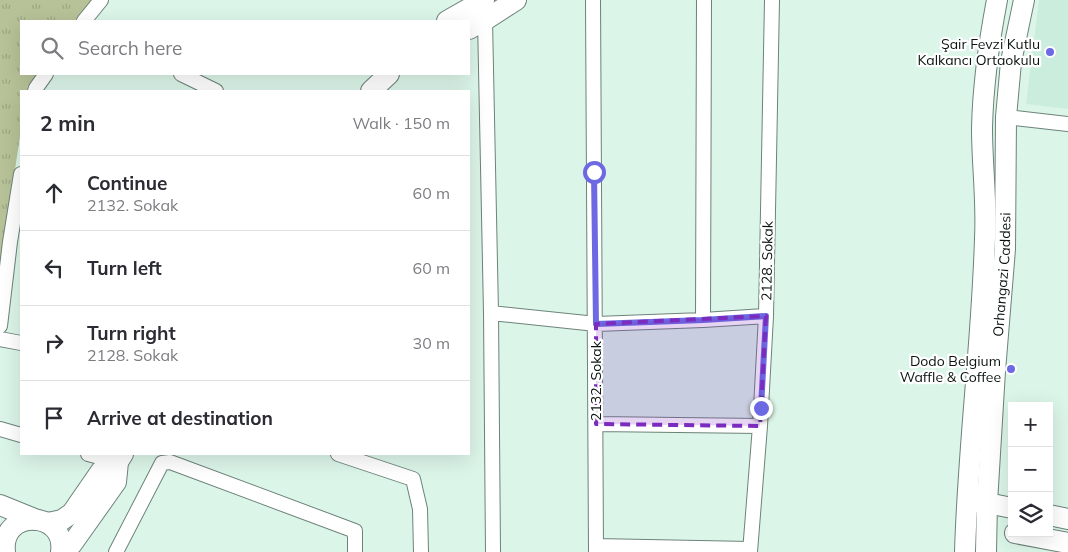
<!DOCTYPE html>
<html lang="en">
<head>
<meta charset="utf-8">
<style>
  :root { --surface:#fff; --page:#f7f7f7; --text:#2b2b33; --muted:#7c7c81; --line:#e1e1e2 }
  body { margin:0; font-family:Mulish,sans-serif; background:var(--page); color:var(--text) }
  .controls { position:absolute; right:15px; bottom:15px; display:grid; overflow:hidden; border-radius:0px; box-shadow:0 5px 20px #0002 }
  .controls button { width:45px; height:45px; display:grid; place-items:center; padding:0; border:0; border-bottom:1px solid var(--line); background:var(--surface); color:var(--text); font:25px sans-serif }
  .stop { position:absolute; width:15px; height:15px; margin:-11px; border:4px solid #6c69e3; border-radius:50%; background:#fff }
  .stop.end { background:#6c69e3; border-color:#fff; box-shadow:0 1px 5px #0008 }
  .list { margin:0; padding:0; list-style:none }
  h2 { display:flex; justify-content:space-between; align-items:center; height:65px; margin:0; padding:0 20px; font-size:21px }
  h2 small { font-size:16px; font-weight:400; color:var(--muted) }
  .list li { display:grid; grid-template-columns:32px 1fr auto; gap:15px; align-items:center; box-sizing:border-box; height:75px; padding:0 20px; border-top:1px solid var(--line) }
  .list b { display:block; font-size:19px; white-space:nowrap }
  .list p { margin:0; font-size:16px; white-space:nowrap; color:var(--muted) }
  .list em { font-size:16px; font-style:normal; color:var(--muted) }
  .icon { flex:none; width:28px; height:28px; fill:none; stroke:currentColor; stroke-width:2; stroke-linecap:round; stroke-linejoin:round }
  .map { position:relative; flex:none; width:1068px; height:552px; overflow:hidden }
  .search { position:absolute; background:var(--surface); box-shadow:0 5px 20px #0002; left:20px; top:20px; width:450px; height:55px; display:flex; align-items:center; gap:12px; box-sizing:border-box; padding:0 18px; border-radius:0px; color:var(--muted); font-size:19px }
  .panel { position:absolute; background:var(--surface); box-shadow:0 5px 20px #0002; left:20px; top:90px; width:450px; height:365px; border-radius:0px }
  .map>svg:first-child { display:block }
</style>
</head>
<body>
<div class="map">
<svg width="1068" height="552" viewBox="0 0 1068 552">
  <defs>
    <pattern id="grass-tufts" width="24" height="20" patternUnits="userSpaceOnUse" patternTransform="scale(1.25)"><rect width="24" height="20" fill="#b7c298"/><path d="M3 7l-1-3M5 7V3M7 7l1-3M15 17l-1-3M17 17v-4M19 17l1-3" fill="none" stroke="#9ca682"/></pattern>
  </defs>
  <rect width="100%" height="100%" fill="#dcf5e9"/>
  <path fill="#cbeddd" d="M1039,0H1068V109L1026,104Z"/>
  <path fill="url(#grass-tufts)" d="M0,0H95L79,21H21V74H38L28,86L27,91H21V130L0,268Z"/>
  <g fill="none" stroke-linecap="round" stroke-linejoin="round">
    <g stroke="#6d8379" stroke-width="16">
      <path id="street" d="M593,0L596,552
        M485,20L491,313L493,552
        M84,21L101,0
        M181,74L216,91
        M35,91L36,88L46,74
        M1006,117L1068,124
        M491,313L596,324L703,320L766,316
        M703,320L704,0
        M0,326L10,242L21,174
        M0,339L21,343
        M596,424L760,426
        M0,429L21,435
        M88,454L118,462
        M338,454L413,479L420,509L421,552
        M596,546L750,549
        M116,552L162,463L170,462L355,531V552
        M750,552L760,426L766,316L772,0"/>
    </g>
    <g stroke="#6d8379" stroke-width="22">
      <g id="secondary">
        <path d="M447,21L484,0"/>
        <path d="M469,29L485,20L516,0"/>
        <path d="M371,91L389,74"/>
        <path d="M974,501L987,503L1012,508"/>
        <path d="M0,505L37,520"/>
        <path d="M1049,515L1068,519"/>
        <path d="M48,523L62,520L72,513L101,471L118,462"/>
        <path d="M1015,533L1068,543"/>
        <path d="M5,552C0,508 67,510 61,552"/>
        <path d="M64,552L72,544L116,482L118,462L123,454"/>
        <path d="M965,552C968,447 982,343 985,238C987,201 982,165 982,128C983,85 989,42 997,0"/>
        <path id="s1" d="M986,552L987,503L995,371L1005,249L1006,117L1011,62L1024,0"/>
      </g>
    </g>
    <use href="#street" stroke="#fff" stroke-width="14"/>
    <use href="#secondary" stroke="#fff" stroke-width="20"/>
  </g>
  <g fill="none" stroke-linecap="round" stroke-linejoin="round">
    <path stroke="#6c69e3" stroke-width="6" d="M594,172L596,324L703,320L766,316L761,408"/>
  </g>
  <path fill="#7b2cbf" fill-opacity="0.2" stroke="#7b2cbf" stroke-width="4" stroke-dasharray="10 6" stroke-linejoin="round" d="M766,316L760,426L596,424V324Z"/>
  <g fill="#6c69e3" stroke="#fff" stroke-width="2">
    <circle cx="1050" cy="52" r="5"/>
    <circle cx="1011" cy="369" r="5"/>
  </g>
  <g text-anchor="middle" stroke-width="4.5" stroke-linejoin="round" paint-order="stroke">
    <g font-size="14" fill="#0a130f" stroke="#fff" text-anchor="end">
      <text x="1040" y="49">Şair Fevzi Kutlu<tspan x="1040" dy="16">Kalkancı Ortaokulu</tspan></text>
      <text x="1001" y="366">Dodo Belgium<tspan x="1001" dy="16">Waffle &amp; Coffee</tspan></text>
    </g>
    <g font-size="14" fill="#0a130f" stroke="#fff">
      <text transform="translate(767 261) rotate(-89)" y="5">2128. Sokak</text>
      <text dy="5" stroke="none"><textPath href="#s1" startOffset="278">Orhangazi Caddesi</textPath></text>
      <text transform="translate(596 381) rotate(-90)" y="5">2132. Sokak</text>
    </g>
  </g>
</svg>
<div class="controls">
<button>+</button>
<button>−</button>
<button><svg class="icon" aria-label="layers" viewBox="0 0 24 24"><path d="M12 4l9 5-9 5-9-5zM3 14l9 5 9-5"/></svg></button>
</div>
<div class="stop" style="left:594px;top:172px"></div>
<div class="stop end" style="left:761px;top:408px"></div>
<div class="search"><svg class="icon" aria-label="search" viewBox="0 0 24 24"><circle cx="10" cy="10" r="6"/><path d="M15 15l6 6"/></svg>Search here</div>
<section class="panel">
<h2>2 min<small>Walk · 150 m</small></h2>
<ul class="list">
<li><svg class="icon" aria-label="ahead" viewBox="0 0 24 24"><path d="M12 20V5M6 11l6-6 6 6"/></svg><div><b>Continue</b><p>2132. Sokak</p></div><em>60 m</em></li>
<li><svg class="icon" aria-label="left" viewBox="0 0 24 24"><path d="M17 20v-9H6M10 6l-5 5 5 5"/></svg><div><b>Turn left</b></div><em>60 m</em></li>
<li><svg class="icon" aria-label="right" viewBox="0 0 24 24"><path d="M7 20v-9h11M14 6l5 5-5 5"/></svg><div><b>Turn right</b><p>2128. Sokak</p></div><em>30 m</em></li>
<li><svg class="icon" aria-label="arrive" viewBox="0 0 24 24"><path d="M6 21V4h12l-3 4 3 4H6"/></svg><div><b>Arrive at destination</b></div></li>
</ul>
</section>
</div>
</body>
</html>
